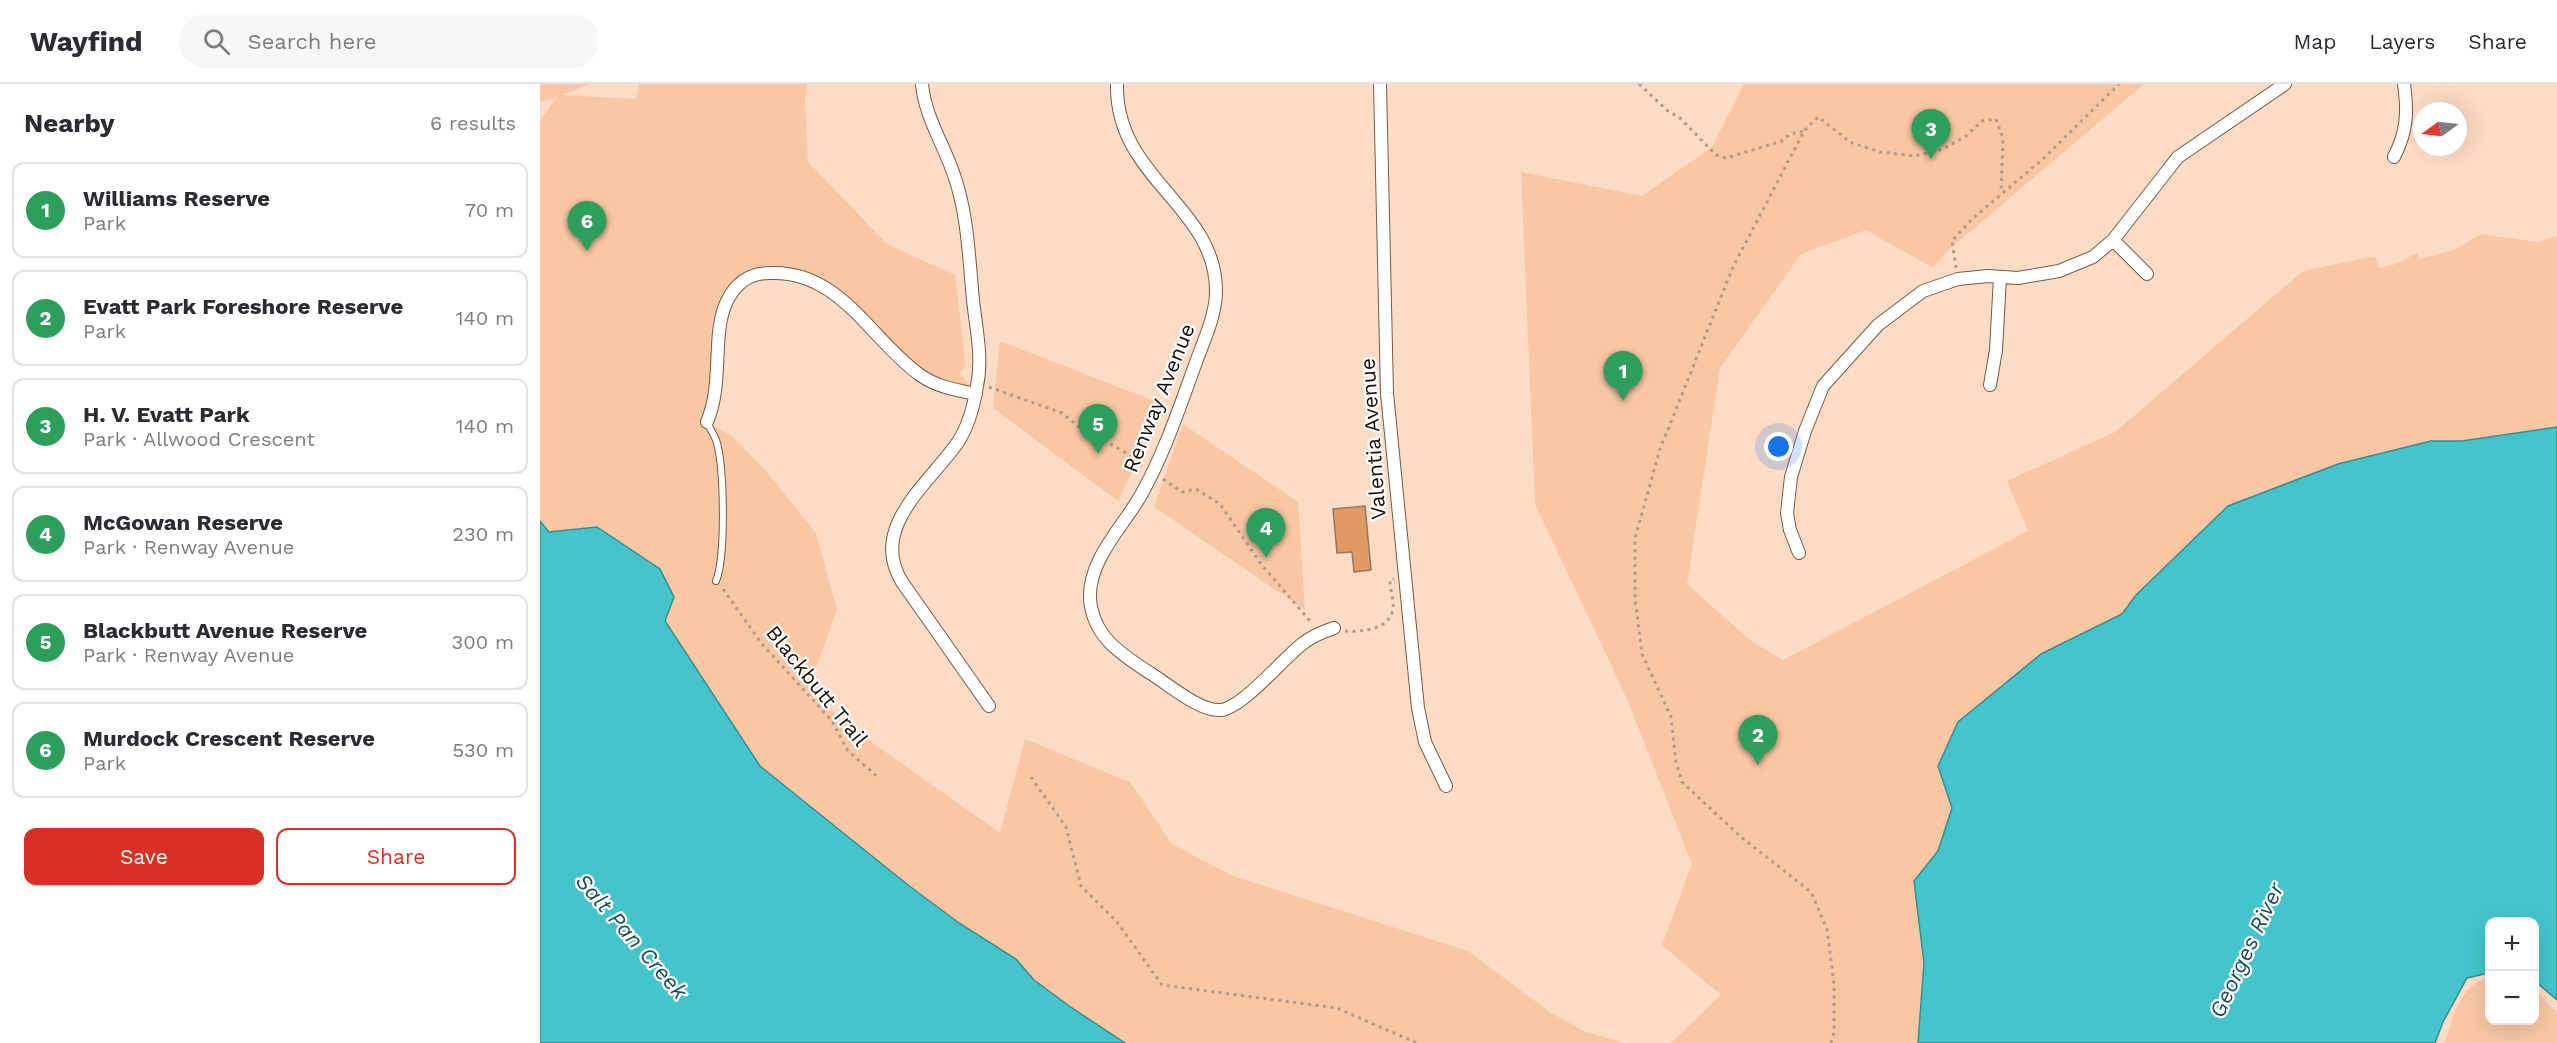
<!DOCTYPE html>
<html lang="en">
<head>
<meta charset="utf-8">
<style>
  :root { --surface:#fff; --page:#f7f7f7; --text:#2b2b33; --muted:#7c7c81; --line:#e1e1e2; --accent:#d93025 }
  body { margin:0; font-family:"Work Sans",sans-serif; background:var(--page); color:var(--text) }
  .controls { position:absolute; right:18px; bottom:18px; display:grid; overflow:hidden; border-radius:12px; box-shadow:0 6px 24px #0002 }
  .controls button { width:54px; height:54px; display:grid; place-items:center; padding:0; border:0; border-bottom:2px solid var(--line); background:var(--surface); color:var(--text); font:30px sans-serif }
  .compass { position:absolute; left:1873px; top:18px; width:54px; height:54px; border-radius:50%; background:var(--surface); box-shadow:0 6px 24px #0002; rotate:255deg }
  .you { position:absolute; left:1239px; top:363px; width:21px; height:21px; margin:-15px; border:4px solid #fff; border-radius:50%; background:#1a73e8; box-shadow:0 0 0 9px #1a73e833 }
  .badge { display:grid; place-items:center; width:39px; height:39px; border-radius:50%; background:var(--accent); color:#fff; font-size:20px; font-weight:700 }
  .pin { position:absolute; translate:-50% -50px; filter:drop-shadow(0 2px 3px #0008) }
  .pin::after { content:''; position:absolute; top:32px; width:21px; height:18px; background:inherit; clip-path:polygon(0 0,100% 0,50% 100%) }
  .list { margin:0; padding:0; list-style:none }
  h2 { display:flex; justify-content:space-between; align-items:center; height:78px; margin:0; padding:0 24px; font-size:26px }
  h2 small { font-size:20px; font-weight:400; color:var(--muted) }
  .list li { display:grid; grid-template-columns:39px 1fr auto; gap:18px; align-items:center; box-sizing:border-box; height:96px; margin:0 12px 12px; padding:0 12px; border:2px solid var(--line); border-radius:12px }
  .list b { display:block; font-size:22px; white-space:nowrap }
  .list p { margin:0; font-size:20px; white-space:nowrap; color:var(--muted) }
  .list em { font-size:20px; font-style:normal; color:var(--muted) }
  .actions { display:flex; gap:12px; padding:18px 24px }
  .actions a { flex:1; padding:14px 0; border:2px solid var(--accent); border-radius:12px; text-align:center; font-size:21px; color:var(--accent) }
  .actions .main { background:var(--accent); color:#fff }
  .icon { flex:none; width:33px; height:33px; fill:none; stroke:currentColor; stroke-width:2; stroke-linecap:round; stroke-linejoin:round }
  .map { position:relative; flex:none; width:2017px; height:959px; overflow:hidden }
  header { display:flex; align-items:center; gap:36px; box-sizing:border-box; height:84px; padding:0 30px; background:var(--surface); border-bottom:2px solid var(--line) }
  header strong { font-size:28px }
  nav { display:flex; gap:33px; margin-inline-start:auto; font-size:21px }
  .search { width:420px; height:54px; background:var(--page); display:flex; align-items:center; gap:15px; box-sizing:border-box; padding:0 21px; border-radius:33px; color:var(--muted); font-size:22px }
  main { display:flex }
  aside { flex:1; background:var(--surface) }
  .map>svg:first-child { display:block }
</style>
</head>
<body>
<header>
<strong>Wayfind</strong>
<div class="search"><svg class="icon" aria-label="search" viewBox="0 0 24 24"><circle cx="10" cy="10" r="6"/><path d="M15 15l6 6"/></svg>Search here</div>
<nav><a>Map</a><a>Layers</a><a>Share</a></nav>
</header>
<main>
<aside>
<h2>Nearby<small>6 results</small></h2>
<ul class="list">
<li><span class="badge" style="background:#2e9e5b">1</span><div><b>Williams Reserve</b><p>Park</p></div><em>70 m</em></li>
<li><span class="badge" style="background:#2e9e5b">2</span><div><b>Evatt Park Foreshore Reserve</b><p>Park</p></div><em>140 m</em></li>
<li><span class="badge" style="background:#2e9e5b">3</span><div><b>H. V. Evatt Park</b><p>Park · Allwood Crescent</p></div><em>140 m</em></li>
<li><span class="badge" style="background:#2e9e5b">4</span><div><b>McGowan Reserve</b><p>Park · Renway Avenue</p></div><em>230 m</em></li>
<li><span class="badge" style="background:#2e9e5b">5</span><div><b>Blackbutt Avenue Reserve</b><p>Park · Renway Avenue</p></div><em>300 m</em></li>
<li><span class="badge" style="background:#2e9e5b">6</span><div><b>Murdock Crescent Reserve</b><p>Park</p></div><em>530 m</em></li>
</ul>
<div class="actions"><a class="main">Save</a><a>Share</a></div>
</aside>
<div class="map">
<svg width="2017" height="959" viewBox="0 0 2017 959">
  <rect width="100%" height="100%" fill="#fddcc5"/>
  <path fill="#f9c7a4" d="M0,0H50L22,11L96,15L99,0H267L265,17L268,78L347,160L415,191L426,283L419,288L436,310L394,299L289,205L226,189L192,208L167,338L193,353L226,387L276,449L297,526L273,592L296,633L460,749L485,655L590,698L632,760L693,792L928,867L1011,929L1046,948L1084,959H585L532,924L494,896L476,875L419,839L368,801L220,682L125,537L134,513L58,443L9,448L0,437V37L17,13L0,18Z
    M1204,0H1604L1405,169L1393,184L1326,146L1261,170L1180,284L1147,500L1210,556L1243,576L1488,447L1467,397L1575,348L1763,187L1835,172L1839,184L1853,181L1877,169L1880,175L1914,166L1941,150L1997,158L2017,152V343L1922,357H1891L1798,380L1596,511L1582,530L1501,570L1398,682L1412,724L1398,767L1374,797L1384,879L1378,959H1131L1181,911L1122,861L1152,780L1087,615L995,420L981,88L1102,112L1172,63Z
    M460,257L625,321L578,417L453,324Z
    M643,340L758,418L765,526L614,423Z
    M1949,893L1950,936H1994L1995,906L2017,929V959H1905C1913,933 1920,901 1949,893Z"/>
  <path fill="#44c5cc" stroke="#378e91" stroke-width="1.5" d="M2017,343V916L1995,897L1994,838H1950L1949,889L1927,894L1903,938L1895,959H1378L1384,879L1374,797L1398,767L1412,724L1398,682L1418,638L1501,570L1582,530L1596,511L1688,422L1798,380L1891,357H1922Z
    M0,437L9,448L57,443L120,485L134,513L125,537L220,682L368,801L419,839L476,875L494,896L532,924L585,959H0Z"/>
  <path fill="#e29a65" stroke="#957863" stroke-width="1.5" d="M825,422L831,486L814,488L812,468L797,469L793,425Z"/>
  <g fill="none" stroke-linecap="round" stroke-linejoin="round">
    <g stroke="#765a46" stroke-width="8">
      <path id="service" d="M167,338C170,345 175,352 177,359C184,386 186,472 176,497"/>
    </g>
    <g stroke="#765a46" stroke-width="14">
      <path id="minor" d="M382,0C385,34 405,62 415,94C428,133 429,175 433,216C436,244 443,274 437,302C434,321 429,341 418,358C390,399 328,443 362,498L449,622
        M577,0C575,95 676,121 676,207C676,232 663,258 655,281C639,325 624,370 601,411C583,443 548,476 550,515C553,553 581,570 610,589C628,600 660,628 681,626C703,623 743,575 762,560C771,553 782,548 794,544
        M840,0L847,309L878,624L885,658L906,702
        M1854,73C1867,48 1868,28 1864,0
        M1573,156L1607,190
        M1450,301L1456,266L1460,193
        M167,338C184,298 171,250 187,217C196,199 209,189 230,189C300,186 330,255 380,291C397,303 416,306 436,310
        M1259,469L1250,446L1247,429L1251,393L1265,347L1283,302L1338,241L1383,207L1418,195L1448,192L1478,194L1519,187L1553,173L1573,156L1638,73L1745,0"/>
    </g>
    <path stroke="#b49a88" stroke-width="3" stroke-dasharray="3 4.5" stroke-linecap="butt" d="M1099,0L1128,27L1139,33L1176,71L1186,74L1242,57L1250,50L1264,47
      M1416,184L1412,157L1431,136L1504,74L1579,0
      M449,303L522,329L538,342L583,367L602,382
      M623,395L642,408L656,405L680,420L721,480L770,537
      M183,505L222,560L292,637L308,667L338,693
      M805,547C821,548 850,546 853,525C854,516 850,505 850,496L854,495
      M491,693L526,743L541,802L577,838L622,901L797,924L877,959
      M1291,959L1294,948V900L1287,845L1271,808L1201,753L1142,698L1136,678L1131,633L1102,570L1095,515V454L1120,365L1193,183L1264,47L1278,33L1310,58L1340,68L1375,72L1403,65L1426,52L1442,37L1456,35L1463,55L1461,109"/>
    <use href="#service" stroke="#fff" stroke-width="6"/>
    <use href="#minor" stroke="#fff" stroke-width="12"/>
  </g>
  <g text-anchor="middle" stroke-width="4.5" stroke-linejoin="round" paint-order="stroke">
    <g font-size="21" fill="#190e06" stroke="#fff">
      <text transform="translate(619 314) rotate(-68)" y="7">Renway Avenue</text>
      <text transform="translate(833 355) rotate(-94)" y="7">Valentia Avenue</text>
      <text transform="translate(277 602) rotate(51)" y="7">Blackbutt Trail</text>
    </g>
    <g font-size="22" font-style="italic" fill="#194f53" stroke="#fff">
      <text transform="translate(92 852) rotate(49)" y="8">Salt Pan Creek</text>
      <text transform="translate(1706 866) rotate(-65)" y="8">Georges River</text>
    </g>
  </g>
</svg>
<div class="controls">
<button>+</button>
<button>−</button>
</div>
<svg class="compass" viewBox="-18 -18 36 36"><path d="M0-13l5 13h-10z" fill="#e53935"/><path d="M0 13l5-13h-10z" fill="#7c7c81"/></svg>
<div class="you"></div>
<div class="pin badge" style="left:1083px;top:317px;background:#2e9e5b">1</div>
<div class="pin badge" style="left:1218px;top:681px;background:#2e9e5b">2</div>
<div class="pin badge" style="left:1391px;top:75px;background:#2e9e5b">3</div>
<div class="pin badge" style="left:726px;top:474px;background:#2e9e5b">4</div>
<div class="pin badge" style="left:558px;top:370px;background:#2e9e5b">5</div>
<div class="pin badge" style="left:47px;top:167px;background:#2e9e5b">6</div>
</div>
</main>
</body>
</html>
